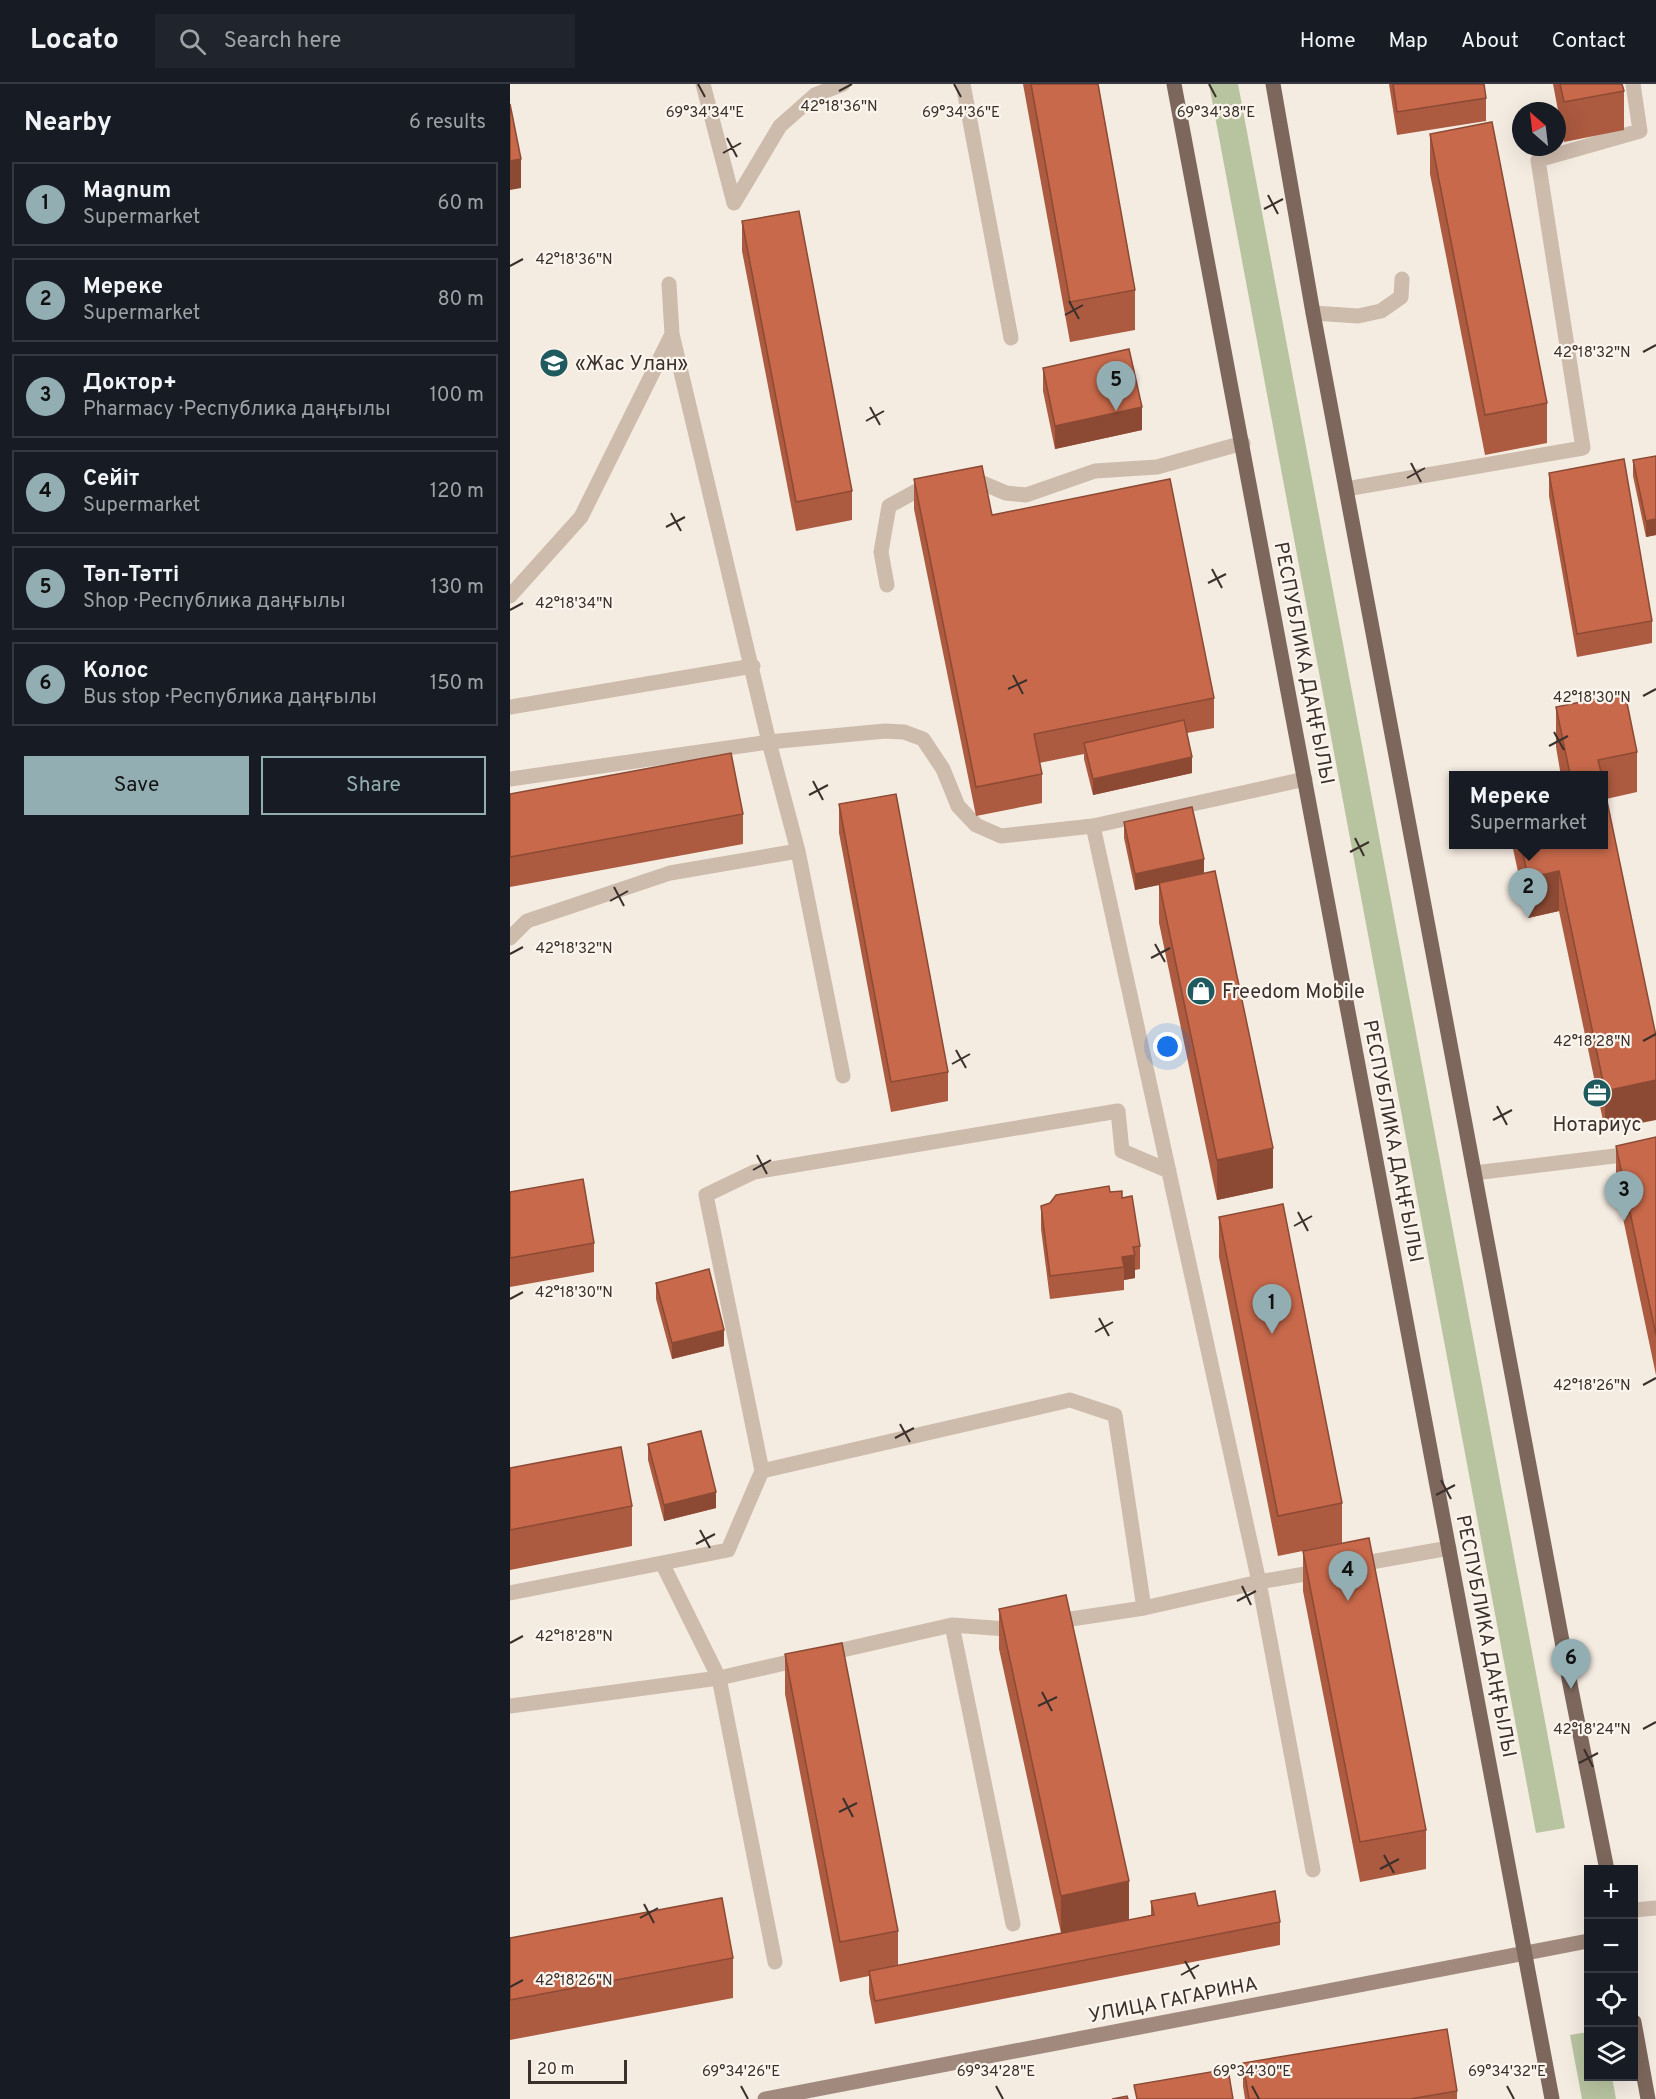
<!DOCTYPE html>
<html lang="en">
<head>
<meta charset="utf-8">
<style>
  :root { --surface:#171b24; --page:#20242c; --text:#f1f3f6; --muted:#9ea1a6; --line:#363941; --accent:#92aeb2 }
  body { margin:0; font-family:Overpass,sans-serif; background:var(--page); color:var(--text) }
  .controls { position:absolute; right:18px; bottom:18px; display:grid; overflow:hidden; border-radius:0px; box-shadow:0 6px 24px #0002 }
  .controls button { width:54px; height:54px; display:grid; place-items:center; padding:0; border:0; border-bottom:2px solid var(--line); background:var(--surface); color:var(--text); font:30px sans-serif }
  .compass { position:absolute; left:1002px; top:18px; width:54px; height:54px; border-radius:50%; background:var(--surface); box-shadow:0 6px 24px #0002; rotate:332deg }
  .scale { position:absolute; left:18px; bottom:15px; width:99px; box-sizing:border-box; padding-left:6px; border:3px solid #3b302b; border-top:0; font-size:16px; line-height:21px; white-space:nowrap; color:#3b302b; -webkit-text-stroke:4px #fbf5ee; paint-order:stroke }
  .you { position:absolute; left:658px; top:963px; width:21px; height:21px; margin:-15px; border:4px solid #fff; border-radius:50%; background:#1a73e8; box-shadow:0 0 0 9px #1a73e833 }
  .badge { display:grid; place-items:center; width:39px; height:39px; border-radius:50%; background:var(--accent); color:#111; font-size:20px; font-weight:700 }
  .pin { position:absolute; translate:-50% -50px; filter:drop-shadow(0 2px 3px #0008) }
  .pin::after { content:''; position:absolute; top:32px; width:21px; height:18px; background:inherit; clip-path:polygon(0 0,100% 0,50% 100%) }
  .popup { position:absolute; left:939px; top:687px; width:159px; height:78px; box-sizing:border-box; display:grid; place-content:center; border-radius:0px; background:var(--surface); filter:drop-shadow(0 2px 4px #0005); font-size:20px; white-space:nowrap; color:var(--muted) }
  .popup b { font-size:22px; color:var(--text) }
  .popup::after { content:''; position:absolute; left:50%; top:100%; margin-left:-12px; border:12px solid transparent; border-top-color:var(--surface) }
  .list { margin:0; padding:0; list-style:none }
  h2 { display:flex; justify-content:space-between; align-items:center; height:78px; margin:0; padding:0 24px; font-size:26px }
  h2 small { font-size:20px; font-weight:400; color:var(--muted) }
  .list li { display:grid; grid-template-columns:39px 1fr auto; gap:18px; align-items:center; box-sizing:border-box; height:84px; margin:0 12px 12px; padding:0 12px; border:2px solid var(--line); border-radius:0px }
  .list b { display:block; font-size:22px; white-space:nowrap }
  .list p { margin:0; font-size:20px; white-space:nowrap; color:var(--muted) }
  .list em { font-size:20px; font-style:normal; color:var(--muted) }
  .actions { display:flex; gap:12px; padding:18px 24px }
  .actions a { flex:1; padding:14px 0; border:2px solid var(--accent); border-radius:0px; text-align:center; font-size:21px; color:var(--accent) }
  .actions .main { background:var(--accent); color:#111 }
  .icon { flex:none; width:33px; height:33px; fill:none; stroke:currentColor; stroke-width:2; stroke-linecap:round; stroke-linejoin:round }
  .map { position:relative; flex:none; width:1146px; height:2015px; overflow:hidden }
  header { display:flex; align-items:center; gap:36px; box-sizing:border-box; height:84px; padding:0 30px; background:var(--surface); border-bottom:2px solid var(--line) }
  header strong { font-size:28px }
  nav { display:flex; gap:33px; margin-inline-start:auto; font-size:21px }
  .search { width:420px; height:54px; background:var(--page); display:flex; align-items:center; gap:15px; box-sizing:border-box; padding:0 21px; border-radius:0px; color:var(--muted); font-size:22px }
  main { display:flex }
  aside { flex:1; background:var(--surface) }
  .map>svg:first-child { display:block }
</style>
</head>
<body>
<header>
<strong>Locato</strong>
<div class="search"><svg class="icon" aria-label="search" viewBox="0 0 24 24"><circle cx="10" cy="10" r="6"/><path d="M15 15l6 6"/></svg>Search here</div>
<nav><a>Home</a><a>Map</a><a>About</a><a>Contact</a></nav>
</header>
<main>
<aside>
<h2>Nearby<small>6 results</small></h2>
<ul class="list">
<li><span class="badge">1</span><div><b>Magnum</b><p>Supermarket</p></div><em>60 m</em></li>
<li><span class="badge">2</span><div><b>Мереке</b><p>Supermarket</p></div><em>80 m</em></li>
<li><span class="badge">3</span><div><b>Доктор+</b><p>Pharmacy · Республика даңғылы</p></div><em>100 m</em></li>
<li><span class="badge">4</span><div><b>Сейіт</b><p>Supermarket</p></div><em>120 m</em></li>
<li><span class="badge">5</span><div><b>Тәп-Тәтті</b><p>Shop · Республика даңғылы</p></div><em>130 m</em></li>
<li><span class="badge">6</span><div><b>Колос</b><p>Bus stop · Республика даңғылы</p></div><em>150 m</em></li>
</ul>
<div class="actions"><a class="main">Save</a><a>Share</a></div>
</aside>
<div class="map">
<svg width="1146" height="2015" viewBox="0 0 1146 2015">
  <rect width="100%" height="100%" fill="#f4ebe1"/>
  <path fill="#b8c4a0" d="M699,0H728L1055,1744L1026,1749Z
    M1078,1948V1992L1102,1993L1106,2015H1072L1060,1951Z"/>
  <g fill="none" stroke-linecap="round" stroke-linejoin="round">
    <path stroke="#cdbbac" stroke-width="15" d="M193,0L224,119L270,42L305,11L333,0
      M453,0L501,254
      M458,393L496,409L516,411L585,387L647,383L733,359
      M836,405L1073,364L1028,76L1130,47L1123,0
      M377,501L371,468L379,422L421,399
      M0,512L71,433L162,250
      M0,623L243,582
      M0,695L259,658L162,250L159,200
      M583,742L749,1498L803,1786
      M288,767L333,992
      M0,854L17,837L160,789L288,767L259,658L375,647L394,648L413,655L433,685L448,722L466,741L491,752L583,742L795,695
      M964,1089L1146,1067
      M252,1387L560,1316L605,1331L634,1524
      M844,1481L939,1464
      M0,1509L218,1466L252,1387L196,1111L244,1088L608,1027L612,1067L659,1087
      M541,1538L634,1524L749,1498L812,1487
      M442,1541L503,1840
      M0,1622L209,1594L152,1479
      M1124,1826L1146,1824
      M265,1878L209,1594L442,1541L497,1545L508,1543"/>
    <path stroke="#cdbbac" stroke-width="15" d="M803,229L848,232L871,227L891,213L892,195"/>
    <path stroke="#a18a7d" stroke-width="15" d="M255,2015L1078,1857"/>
    <path stroke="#7d675c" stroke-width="15" d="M664,0L1042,2015
      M763,0L803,229L1061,1605L1097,1786
      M1124,1938L1138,2015"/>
  </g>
  <path fill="#ac5a40" d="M513,0H588L625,206V246L560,258Z
    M879,0H974L976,14V37L887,51Z
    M1043,0H1112L1114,7V46L1054,58Z
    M920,50L1037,319V359L975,371L920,90Z
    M232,137L342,407V436L286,447L232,167Z
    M533,284L632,346L545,365L533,307Z
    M1146,372V451L1136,453L1123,392V376Z
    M1039,389L1142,537V559L1067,573L1039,412Z
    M404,395L482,431L704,614V644L677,649L682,689L583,711L574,675V670L529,679L532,690V719L466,732L404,425Z
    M1046,623L1127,668V708L1096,715L1095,1046L1049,827L1018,834L1002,760H1093V692H1051L1046,663Z
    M0,710L233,730V760L0,803Z
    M329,720L438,988V1017L381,1028L329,749Z
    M614,738L694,789L763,1104L707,1116L649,839V801L625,806L614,754Z
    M1146,1053V1291L1106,1101V1062Z
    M0,1108L84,1159V1188L0,1203Z
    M600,1108L612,1114L630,1162V1185L625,1186V1194L614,1196V1206L540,1215L531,1145V1122Z
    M709,1133L832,1419V1459L768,1472L709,1173Z
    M146,1199L214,1262L162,1275L146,1215Z
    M138,1360L206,1424L154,1437L138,1376Z
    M0,1384L122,1422V1462L0,1486Z
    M793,1467L916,1746V1785L850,1798L793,1507Z
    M489,1525L619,1836L641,1831V1817L688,1822L770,1838V1861L365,1940L359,1909V1892L330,1898L275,1610V1570L388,1847V1881L551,1849L489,1565Z
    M0,1854L223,1874V1914L0,1956Z
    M733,1979L947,2007V2015H735L733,2002Z"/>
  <path fill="#8c4a34" d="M11,75V104L0,106V77Z
    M632,323V346L545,365V342Z
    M1146,435V451L1136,453V437Z
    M682,673V689L583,711V695Z
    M694,775V791L625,806V790Z
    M1049,787V827L1018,834V794Z
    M1146,996V1036L1095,1046V1007Z
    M763,1064V1104L707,1116V1076Z
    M625,1171V1194L614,1196V1183L612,1173Z
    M214,1246V1262L162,1275V1259Z
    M206,1408V1424L154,1437V1421Z
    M619,1797V1837L551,1852V1812Z"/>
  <path fill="#c8694b" stroke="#8c4a34" stroke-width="1.5" d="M521,0H588L625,206L560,218Z
    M883,0H974L976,14L887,28Z
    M1050,0H1112L1114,7L1054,18Z
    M0,20L11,75L0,77Z
    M982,38L1037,319L975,331L920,50Z
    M289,127L342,407L286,418L232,137Z
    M619,265L632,323L545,342L533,284Z
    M1146,372V435L1136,437L1123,376Z
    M1114,375L1142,537L1067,550L1039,389Z
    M472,382L482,431L660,395L704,614L524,650L532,690L466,703L404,395Z
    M1115,609L1127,668L1088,676L1092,692H1054L1060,690L1046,623Z
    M674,636L682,673L583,695L574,659Z
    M221,669L233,730L0,773V710Z
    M1093,698L1146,952V996L1095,1007L1049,787L1018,794L1011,760H1093Z
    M386,710L438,988L381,998L329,720Z
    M682,723L694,775L625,790L614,738Z
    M705,787L763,1064L707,1076L649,799Z
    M1146,1053V1251L1106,1062Z
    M73,1095L84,1159L0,1174V1108Z
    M599,1102L600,1108L612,1107V1114L622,1112L630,1162L623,1163L625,1171L612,1173L614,1183L540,1192L531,1122L540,1119L546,1111Z
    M773,1120L832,1419L768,1432L709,1133Z
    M199,1185L214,1246L162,1259L146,1199Z
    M191,1347L206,1408L154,1421L138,1360Z
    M111,1363L122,1422L0,1446V1384Z
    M859,1454L916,1746L850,1758L793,1467Z
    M556,1511L619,1797L551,1812L489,1525Z
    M332,1559L388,1847L330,1858L275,1570Z
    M765,1807L770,1838L365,1917L359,1887L644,1831L641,1817L685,1809L688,1822Z
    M212,1814L223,1874L0,1916V1854Z
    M937,1945L947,2007L900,2015H739L733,1979Z
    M718,1985L723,2015H627L624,2001Z
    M617,2012L618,2015H602Z"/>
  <path fill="none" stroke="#3b302b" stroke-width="2" d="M188,0L195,13M444,0L451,13M699,0L706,13M329,7L342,0M217,54L227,73M213,69L231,59M758,111L768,130M754,125L773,115M0,182L13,175M559,217L569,235M555,231L573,221M1133,268L1146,261M360,323L370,341M356,337L374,327M901,379L911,398M897,394L915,384M161,429L171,447M156,443L175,433M702,485L712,504M698,499L716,490M0,526L13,519M503,591L513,610M498,605L517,596M1133,612L1146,605M1044,648L1054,666M1039,662L1058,652M303,697L313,716M299,711L318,701M845,754L854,772M840,768L859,758M104,803L114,822M100,817L118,807M645,860L655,878M0,870L13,863M641,874L660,864M1133,957L1146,950M446,966L456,984M442,980L460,970M987,1022L997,1041M983,1036L1002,1026M247,1071L257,1090M243,1086L261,1076M788,1128L798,1147M784,1142L802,1132M0,1215L13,1208M589,1234L599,1252M585,1248L603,1238M1133,1301L1146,1294M390,1340L400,1358M385,1354L404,1344M931,1396L941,1415M926,1411L945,1401M190,1446L200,1464M186,1460L205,1450M732,1502L741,1521M727,1517L746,1507M0,1559L13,1552M532,1608L542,1627M528,1622L547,1613M1133,1645L1146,1638M1074,1665L1083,1683M1069,1679L1088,1669M333,1714L343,1733M329,1728L347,1719M874,1771L884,1789M870,1785L889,1775M134,1820L144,1839M130,1834L148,1824M675,1877L685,1895M671,1891L689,1881M0,1903L13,1896M231,2002L238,2015M486,2002L493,2015M742,2002L749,2015M997,2002L1004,2015"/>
  <defs>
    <g id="school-disc" transform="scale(1.5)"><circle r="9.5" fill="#1f5a5e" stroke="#fbf5ee"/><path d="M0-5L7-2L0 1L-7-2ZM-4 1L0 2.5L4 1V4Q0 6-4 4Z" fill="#fff"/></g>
    <g id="shop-disc" transform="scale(1.5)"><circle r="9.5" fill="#1f5a5e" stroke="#fbf5ee"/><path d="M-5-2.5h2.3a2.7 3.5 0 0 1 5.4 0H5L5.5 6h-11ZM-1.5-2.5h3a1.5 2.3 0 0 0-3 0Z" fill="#fff"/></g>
    <g id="office-disc" transform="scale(1.5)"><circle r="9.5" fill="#1f5a5e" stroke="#fbf5ee"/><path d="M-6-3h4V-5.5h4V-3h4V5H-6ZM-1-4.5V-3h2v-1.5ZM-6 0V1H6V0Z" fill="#fff"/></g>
  </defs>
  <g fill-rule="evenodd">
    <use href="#school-disc" x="44" y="279"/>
    <use href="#shop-disc" x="691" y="907"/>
    <use href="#office-disc" x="1087" y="1009"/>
  </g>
  <g text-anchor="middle" stroke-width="4.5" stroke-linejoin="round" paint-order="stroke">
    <g font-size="20" fill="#3b302b" stroke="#fbf5ee" text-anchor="start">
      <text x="65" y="286">«Жас Улан»</text>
      <text x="712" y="914">Freedom Mobile</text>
      <text x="1087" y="1047" text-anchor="middle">Нотариус</text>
    </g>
    <g font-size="20" fill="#3b302b" stroke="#fbf5ee">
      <text transform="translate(795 579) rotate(79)" y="7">РЕСПУБЛИКА ДАҢҒЫЛЫ</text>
      <text transform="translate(884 1057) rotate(79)" y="7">РЕСПУБЛИКА ДАҢҒЫЛЫ</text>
      <text transform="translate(977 1552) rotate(79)" y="7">РЕСПУБЛИКА ДАҢҒЫЛЫ</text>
      <text transform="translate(663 1915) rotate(-11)" y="7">УЛИЦА ГАГАРИНА</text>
    </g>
  </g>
  <g font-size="15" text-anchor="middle" fill="#3b302b" stroke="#fbf5ee" stroke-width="4.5" stroke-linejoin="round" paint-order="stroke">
    <text x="329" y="27">42°18'36"N</text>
    <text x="195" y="33">69°34'34"E</text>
    <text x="451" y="33">69°34'36"E</text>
    <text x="706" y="33">69°34'38"E</text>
    <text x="64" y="180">42°18'36"N</text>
    <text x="1082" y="273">42°18'32"N</text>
    <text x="64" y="524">42°18'34"N</text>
    <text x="1082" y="618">42°18'30"N</text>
    <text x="64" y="869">42°18'32"N</text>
    <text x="1082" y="962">42°18'28"N</text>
    <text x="64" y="1213">42°18'30"N</text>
    <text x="1082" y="1306">42°18'26"N</text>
    <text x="64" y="1557">42°18'28"N</text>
    <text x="1082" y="1650">42°18'24"N</text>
    <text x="64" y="1901">42°18'26"N</text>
    <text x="231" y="1992">69°34'26"E</text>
    <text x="486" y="1992">69°34'28"E</text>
    <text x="742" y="1992">69°34'30"E</text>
    <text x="997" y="1992">69°34'32"E</text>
  </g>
</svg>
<div class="controls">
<button>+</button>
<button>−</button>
<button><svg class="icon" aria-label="locate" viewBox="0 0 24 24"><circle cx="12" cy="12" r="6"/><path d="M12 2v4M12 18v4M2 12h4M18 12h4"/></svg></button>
<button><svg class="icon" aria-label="layers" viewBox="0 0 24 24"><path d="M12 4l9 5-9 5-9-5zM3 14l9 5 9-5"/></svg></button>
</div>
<svg class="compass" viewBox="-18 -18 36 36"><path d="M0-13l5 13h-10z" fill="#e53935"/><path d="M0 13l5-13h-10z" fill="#9ea1a6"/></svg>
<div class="scale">20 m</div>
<div class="you"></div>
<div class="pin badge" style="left:762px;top:1250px">1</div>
<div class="pin badge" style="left:1018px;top:834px">2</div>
<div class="popup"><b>Мереке</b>Supermarket</div>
<div class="pin badge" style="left:1114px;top:1137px">3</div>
<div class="pin badge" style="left:838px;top:1517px">4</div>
<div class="pin badge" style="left:606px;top:327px">5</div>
<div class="pin badge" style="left:1061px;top:1605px">6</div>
</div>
</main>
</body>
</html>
